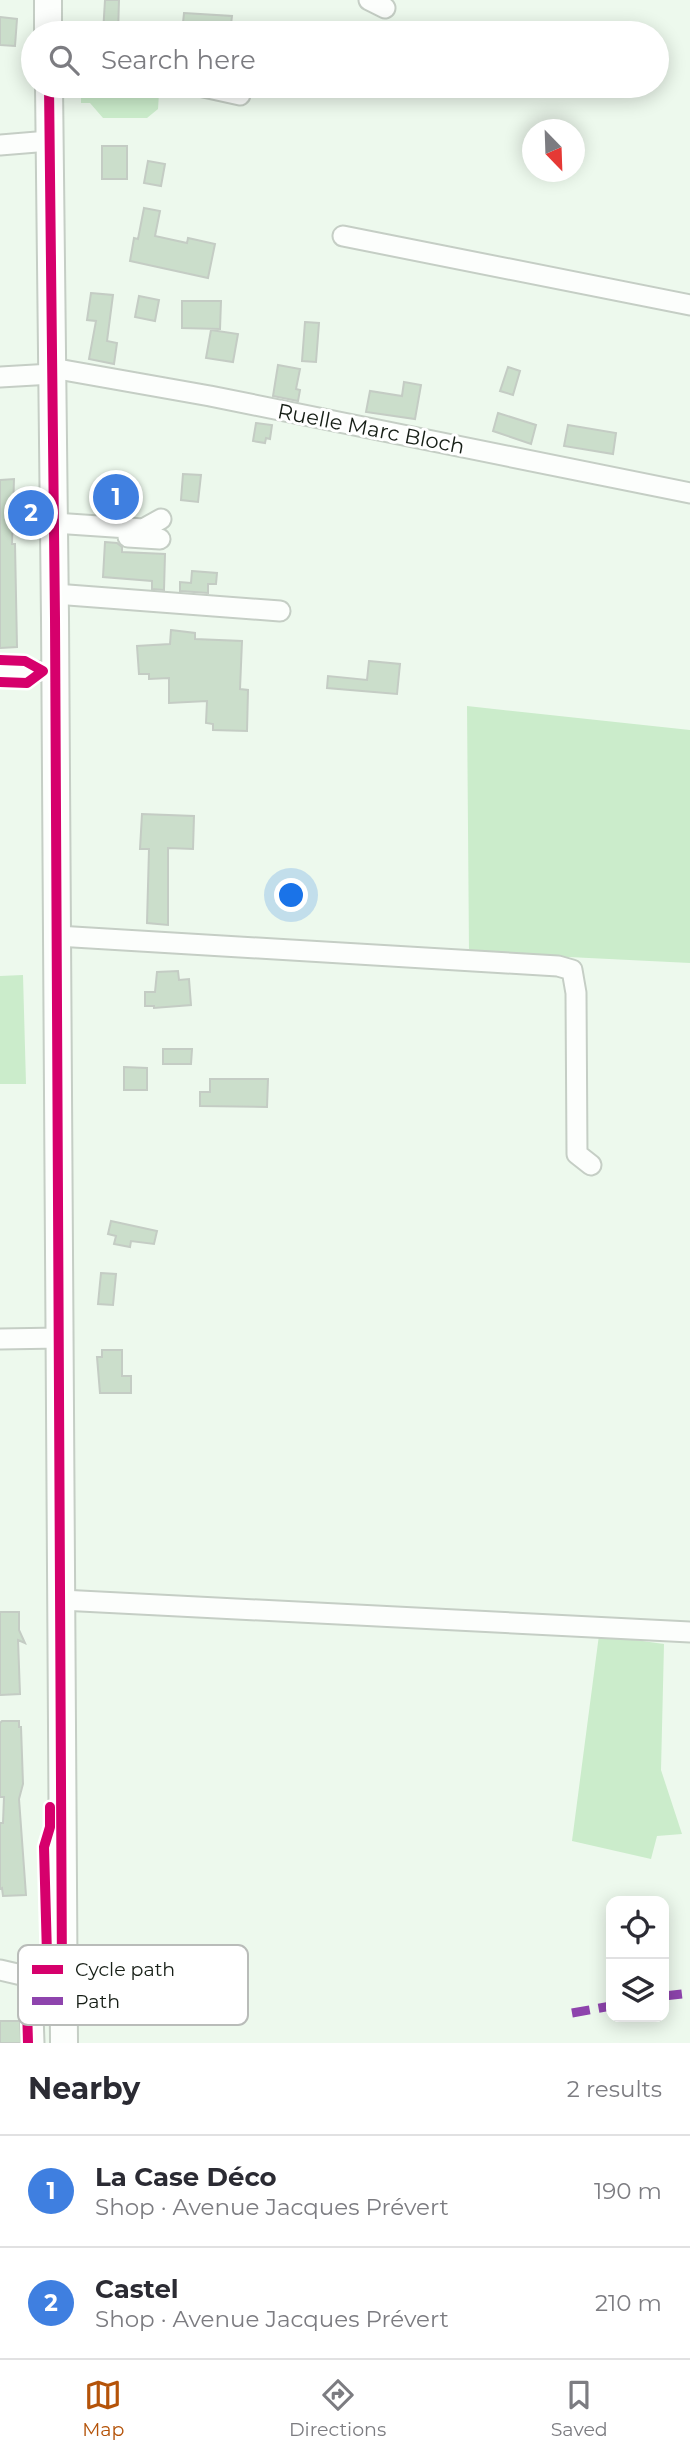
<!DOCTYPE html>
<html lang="en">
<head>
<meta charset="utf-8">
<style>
  :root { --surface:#fff; --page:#f7f7f7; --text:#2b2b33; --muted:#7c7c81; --line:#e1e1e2; --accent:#b45309 }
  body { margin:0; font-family:Montserrat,sans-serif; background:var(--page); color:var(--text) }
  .controls { position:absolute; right:21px; bottom:21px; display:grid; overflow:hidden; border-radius:14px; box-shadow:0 4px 18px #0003 }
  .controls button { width:63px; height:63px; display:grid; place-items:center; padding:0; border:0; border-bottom:2px solid var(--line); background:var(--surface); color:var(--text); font:35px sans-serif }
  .compass { position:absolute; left:522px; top:119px; width:63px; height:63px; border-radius:50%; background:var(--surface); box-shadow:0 4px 18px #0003; rotate:157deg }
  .you { position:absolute; left:292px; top:896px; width:24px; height:24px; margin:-18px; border:5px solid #fff; border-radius:50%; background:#1a73e8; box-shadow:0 0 0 10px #1a73e833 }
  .badge { display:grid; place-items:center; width:46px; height:46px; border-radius:50%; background:var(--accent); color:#fff; font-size:23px; font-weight:700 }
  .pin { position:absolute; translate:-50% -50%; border:4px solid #fff; box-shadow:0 2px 7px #0006 }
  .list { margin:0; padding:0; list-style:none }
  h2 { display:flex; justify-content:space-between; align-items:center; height:91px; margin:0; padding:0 28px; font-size:30px }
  h2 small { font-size:23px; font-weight:400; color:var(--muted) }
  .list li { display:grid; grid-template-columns:46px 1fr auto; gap:21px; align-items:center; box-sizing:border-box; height:112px; padding:0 28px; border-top:2px solid var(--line) }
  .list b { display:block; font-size:26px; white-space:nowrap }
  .list p { margin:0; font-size:23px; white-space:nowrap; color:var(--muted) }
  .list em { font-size:23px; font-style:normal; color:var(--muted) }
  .icon { flex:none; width:38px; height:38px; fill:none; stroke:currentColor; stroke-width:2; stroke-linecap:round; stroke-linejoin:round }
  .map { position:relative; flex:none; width:690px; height:2043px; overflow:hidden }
  .search { position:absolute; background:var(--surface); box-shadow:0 4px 18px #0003; left:21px; right:21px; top:21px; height:77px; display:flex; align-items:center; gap:18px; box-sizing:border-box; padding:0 24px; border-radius:38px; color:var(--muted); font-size:26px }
  .sheet { height:315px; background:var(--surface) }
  nav { display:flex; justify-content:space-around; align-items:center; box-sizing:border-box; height:98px; border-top:2px solid var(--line); background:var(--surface); font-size:19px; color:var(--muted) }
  nav a { display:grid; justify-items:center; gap:4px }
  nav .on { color:var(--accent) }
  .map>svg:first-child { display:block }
</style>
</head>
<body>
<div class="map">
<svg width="690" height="2043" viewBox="0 0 690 2043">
  <rect width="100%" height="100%" fill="#edf9ed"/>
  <path fill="#cbeccb" d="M100,86H151L159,93L158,109L147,118H103L90,103H81V93L90,94Z
    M467,706L690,730V963L469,952Z
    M23,975L26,1084H0V976Z
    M599,1635L664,1644L661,1770L682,1834L657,1836L651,1859L572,1841Z"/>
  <path fill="#cbdecb" stroke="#c4ccc4" stroke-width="2" d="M105,0H119L118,33H103Z
    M184,13L232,16L230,33H182Z
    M0,17L17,19L15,46L0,45Z
    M102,146H127V179H102Z
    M148,161L165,164L161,186L144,183Z
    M144,208L160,211L155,236L187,243L188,238L215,244L208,278L130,261L134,238L138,239Z
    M91,293L113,295L107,341L117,343L114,364L89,359L96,321L87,320Z
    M139,296L159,300L155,321L135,317Z
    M182,301H221L220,329L182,328Z
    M305,322L319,323L316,362L302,361Z
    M211,330L238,334L233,362L206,358Z
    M278,365L300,369L296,389L300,390L298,401L273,396Z
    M508,367L520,371L513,395L500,391Z
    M404,382L421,385L415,419L366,412L370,391L402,396Z
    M498,413L536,425L531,444L493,431Z
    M256,423L272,425L270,439L266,438L265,443L253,441Z
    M568,425L616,433L613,454L564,446Z
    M183,474L201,475L198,502L181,500Z
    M14,479L12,544H15L17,647L0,648V480Z
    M103,489L131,491L129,514L101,512Z
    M105,542L117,543L122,547V552L165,554L164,590L152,589V581L103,577Z
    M192,571L217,573L216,584H208V593L180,591V582L191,583Z
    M171,630L195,633V639L242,641L240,689L248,690L247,731L213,730V724L206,723L207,701L169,703V678L149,679V674H139L137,646L170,644Z
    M369,661L400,664L397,694L327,688L328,676L367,680Z
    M142,814L194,816L193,849L168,848V925L147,923L149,849H140Z
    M178,971L179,980L189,979L191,1005L154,1008V1006H145V992H155L157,972Z
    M163,1049H192L191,1064H163Z
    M124,1067L147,1068V1090H124Z
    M210,1079H268L267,1107L200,1106V1092H210Z
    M111,1221L157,1231L154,1244L131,1241L130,1247L114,1244L116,1236L108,1234Z
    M101,1273L116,1274L113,1305L98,1304Z
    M102,1350H122V1376H131V1393H100L97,1357H102Z
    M0,1612H19V1630L25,1643L18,1640L20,1694L0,1695Z
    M2,1721H19V1727H21L23,1784L19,1799L26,1895L3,1896L2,1888L0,1889V1823H3L4,1797H0V1723Z
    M0,2021H20L21,2043H0Z"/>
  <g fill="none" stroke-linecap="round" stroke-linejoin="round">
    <g stroke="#c5cec5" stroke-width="23">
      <path id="minor" d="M369,0L385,8
        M199,86L240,95
        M0,145L49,141
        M343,236L690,305
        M52,368L210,396L690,493
        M0,377L52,374
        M54,523L143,529L161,519
        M128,537L160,539
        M55,594L280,611
        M0,670L55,672
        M57,936L558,966L572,970L576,993L577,1154L591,1165
        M0,1339L60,1338
        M61,1600L690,1632
        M0,1970L26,1976L62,1978
        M29,1976L32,1985L34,2043"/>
    </g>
    <g stroke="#c5cec5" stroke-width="30">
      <path id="major" d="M48,0V33
        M49,86L55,618L64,2043"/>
    </g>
    <use href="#minor" stroke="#fcfefc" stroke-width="19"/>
    <use href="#major" stroke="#fcfefc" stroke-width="26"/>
    <path stroke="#8e44ad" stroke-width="9" stroke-dasharray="18 9" stroke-linecap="butt" d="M664,1996L690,1993
      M572,2013L611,2006"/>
    <g stroke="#fff" stroke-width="15">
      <path id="cycleway" d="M49,86L55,618L62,1978
        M0,660L25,661L43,671L27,683L0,682
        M28,2043L26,1969L41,1961L47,1955L44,1847L50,1827V1807"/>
    </g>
    <use href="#cycleway" stroke="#d6006c" stroke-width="10"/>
  </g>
  <g text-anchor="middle" stroke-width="6" stroke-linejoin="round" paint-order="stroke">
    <g font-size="21" fill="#161e16" stroke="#fff">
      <text transform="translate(371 429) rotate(11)" y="7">Ruelle Marc Bloch</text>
    </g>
  </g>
  <rect x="18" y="1945" width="230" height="80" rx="10" fill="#fff" stroke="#b9bcb9" stroke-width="2"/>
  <rect x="32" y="1965" width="31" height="9" fill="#d6006c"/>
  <rect x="32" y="1997" width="31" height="8" fill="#8e44ad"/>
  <g font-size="19" fill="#161e16">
    <text x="75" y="1976">Cycle path</text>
    <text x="75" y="2008">Path</text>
  </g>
</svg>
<div class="controls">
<button><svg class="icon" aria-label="locate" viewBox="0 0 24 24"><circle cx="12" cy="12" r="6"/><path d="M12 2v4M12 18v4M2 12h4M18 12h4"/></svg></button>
<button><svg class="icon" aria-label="layers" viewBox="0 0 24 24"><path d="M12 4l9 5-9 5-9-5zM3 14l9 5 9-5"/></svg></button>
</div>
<svg class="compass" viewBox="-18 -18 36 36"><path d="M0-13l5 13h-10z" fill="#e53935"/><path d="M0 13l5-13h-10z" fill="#7c7c81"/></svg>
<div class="you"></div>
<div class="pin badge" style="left:116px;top:497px;background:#3f7fe0">1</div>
<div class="pin badge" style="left:31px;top:513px;background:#3f7fe0">2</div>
<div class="search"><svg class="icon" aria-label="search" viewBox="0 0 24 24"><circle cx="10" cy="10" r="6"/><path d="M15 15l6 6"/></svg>Search here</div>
</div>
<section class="sheet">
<h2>Nearby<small>2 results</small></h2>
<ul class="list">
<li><span class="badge" style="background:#3f7fe0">1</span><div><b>La Case Déco</b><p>Shop · Avenue Jacques Prévert</p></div><em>190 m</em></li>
<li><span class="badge" style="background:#3f7fe0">2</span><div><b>Castel</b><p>Shop · Avenue Jacques Prévert</p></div><em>210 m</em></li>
</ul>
</section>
<nav>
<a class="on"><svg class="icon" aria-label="map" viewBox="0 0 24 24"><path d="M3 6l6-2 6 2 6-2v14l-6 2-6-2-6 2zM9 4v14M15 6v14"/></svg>Map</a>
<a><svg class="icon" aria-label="directions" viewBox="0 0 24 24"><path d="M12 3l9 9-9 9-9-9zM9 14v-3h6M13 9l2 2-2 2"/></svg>Directions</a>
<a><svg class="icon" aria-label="saved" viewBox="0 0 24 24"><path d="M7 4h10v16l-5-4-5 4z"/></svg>Saved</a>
</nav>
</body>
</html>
